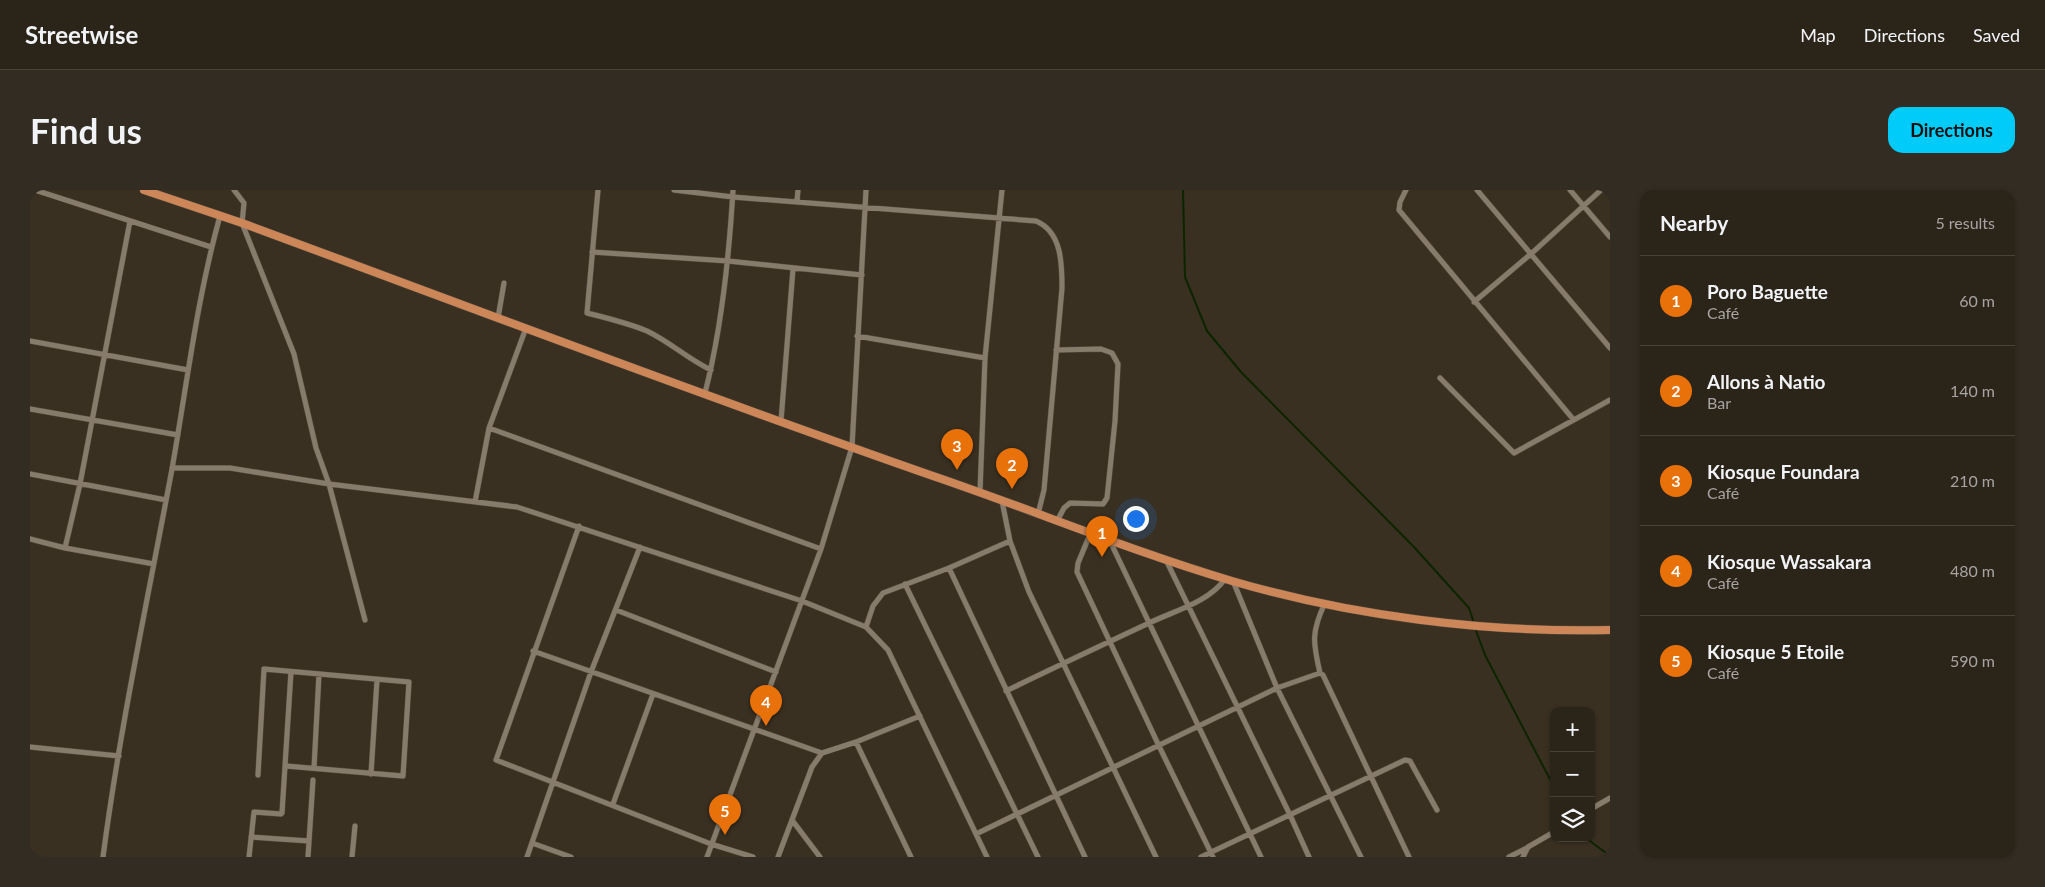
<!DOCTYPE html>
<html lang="en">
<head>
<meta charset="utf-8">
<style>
  :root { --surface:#2b2419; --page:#332c22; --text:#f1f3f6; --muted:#a6a4a2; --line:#474138; --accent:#00cbf9 }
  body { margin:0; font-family:Lato,sans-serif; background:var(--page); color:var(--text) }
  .controls { position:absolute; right:15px; bottom:15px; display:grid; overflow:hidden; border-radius:10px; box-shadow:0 1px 4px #0004 }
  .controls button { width:45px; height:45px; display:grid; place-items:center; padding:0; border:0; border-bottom:1px solid var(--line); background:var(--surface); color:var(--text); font:25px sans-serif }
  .you { position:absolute; left:1105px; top:328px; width:18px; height:18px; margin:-12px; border:4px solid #fff; border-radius:50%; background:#1a73e8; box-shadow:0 0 0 8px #1a73e833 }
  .badge { display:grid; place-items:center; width:32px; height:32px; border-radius:50%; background:var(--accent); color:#fff; font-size:16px; font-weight:700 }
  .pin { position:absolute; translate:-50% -41px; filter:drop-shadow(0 1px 2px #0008) }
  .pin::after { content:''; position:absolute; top:26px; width:18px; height:15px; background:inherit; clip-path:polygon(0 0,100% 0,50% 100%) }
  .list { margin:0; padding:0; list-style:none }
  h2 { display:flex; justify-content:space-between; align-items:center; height:65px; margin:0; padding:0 20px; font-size:21px }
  h2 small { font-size:16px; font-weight:400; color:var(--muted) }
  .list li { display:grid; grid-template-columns:32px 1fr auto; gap:15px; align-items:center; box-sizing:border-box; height:90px; padding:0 20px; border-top:1px solid var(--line) }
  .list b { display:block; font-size:19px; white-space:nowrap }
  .list p { margin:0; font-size:16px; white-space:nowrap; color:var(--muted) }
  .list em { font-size:16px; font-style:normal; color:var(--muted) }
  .icon { flex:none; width:28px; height:28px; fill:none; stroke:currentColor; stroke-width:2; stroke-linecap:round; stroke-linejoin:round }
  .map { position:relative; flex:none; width:1580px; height:667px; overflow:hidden; border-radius:15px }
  header { display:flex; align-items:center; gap:30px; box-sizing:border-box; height:70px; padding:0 25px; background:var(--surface); border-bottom:1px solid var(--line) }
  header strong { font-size:24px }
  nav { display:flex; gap:28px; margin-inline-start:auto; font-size:18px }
  .intro { display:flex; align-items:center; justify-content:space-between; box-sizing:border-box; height:120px; padding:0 30px }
  h1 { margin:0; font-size:35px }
  .button { padding:12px 22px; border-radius:15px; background:var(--accent); color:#111; font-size:18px; font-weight:700 }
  main { display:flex; gap:30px; padding:0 30px }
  aside { flex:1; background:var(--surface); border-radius:15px; box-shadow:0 1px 4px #0004 }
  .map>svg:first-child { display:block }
</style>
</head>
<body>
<header>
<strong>Streetwise</strong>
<nav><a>Map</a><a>Directions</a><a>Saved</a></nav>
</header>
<div class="intro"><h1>Find us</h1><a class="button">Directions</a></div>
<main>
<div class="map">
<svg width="1580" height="667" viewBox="0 0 1580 667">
  <rect width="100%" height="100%" fill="#393021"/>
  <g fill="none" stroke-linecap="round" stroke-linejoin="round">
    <path stroke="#0d2400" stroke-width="2" d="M1153,0L1155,87L1177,141L1211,182L1384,357L1439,418L1444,433
      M1445,438L1455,465L1524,597
      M1556,648L1580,666"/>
    <g stroke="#544c40" stroke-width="6">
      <path id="minor" d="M5,0L181,57
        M204,0L214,13L212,33L264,164L286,258L299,294L335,430
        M568,0L557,123C577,128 598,133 617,141C640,152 658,169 681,180
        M644,0L703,7L1006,31C1032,42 1032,74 1032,98L1014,300L1008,324
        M1376,0L1370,12L1369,20L1543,229
        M1447,0L1580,158
        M1540,0L1580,47
        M767,11L768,0
        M562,62L698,71L832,85
        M1444,112L1502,63L1571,0
        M468,128L474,93
        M827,146L955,168
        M0,151L158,180
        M1026,160L1071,159L1082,163L1088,174L1085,231L1077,308L1073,314L1040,313L1034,318L1027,331
        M1410,188L1484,263L1580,210
        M675,203C692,137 699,68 703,0
        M0,219L148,245
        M751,231L763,79
        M459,238L791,359
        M142,278H200L299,294L487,317L772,411L836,437L858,460L957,667
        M0,284L136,310
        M950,302L955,168L972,0
        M972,311L980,351L999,402L1126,667
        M445,312L459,238L496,138
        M549,336L466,570L681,654L723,667
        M1061,342L1048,373L1047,382L1129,556L1183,667
        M0,349L35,358L124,374
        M1079,349L1231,667
        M35,358L50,294L100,31
        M1136,370L1260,625L1279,667
        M919,378L1055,667
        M1203,391L1247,498L1331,667
        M875,394L1008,667
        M1295,413C1281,442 1283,453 1290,483L1293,485L1379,667
        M586,420L746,482
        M836,437L843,416L853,403L919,378L980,351
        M503,461L792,563
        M976,501C1023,478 1070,456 1117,434C1143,421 1178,413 1195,389
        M826,552L881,667
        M0,557L89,566
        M284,578L289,484
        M341,584L347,490
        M228,585L234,479L379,492L373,586L256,576
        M583,614L623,504
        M1561,619L1580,608
        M762,630L790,667
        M946,644L1247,498L1290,483
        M221,647L279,651
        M502,653L541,667
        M73,667C90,537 118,408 142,279C157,194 167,108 190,26
        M219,667L224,622L251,624L252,623L261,482
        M278,667L283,590
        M322,667L325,636
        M497,667L561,482L610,357
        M677,667L791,359L822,257L836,0
        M748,667L782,577L792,563L826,552L890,526
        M1171,667L1375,570L1380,571L1407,620
        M1479,667L1497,658
        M1493,667L1498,657L1524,642"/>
    </g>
    <g stroke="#544c40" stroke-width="9">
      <path id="primary" d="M114,0L212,33C442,118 671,205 903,286C1003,320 1101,361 1202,391C1321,426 1456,443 1580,440"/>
    </g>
    <use href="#minor" stroke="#877c6c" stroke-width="5"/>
    <use href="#primary" stroke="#cd8658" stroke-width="8"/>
  </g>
</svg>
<div class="controls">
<button>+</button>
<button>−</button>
<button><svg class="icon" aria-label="layers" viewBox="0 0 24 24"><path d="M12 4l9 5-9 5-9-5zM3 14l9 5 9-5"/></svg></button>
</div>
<div class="you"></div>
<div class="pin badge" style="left:1072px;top:367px;background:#e8710a">1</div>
<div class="pin badge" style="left:982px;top:299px;background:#e8710a">2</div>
<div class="pin badge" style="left:927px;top:280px;background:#e8710a">3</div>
<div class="pin badge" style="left:736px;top:536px;background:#e8710a">4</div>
<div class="pin badge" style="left:695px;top:645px;background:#e8710a">5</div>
</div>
<aside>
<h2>Nearby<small>5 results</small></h2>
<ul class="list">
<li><span class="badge" style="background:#e8710a">1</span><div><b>Poro Baguette</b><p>Café</p></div><em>60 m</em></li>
<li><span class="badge" style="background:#e8710a">2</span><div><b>Allons à Natio</b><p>Bar</p></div><em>140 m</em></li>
<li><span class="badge" style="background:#e8710a">3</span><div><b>Kiosque Foundara</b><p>Café</p></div><em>210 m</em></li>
<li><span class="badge" style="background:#e8710a">4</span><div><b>Kiosque Wassakara</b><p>Café</p></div><em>480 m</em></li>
<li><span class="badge" style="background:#e8710a">5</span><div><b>Kiosque 5 Etoile</b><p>Café</p></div><em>590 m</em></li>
</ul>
</aside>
</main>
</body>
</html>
